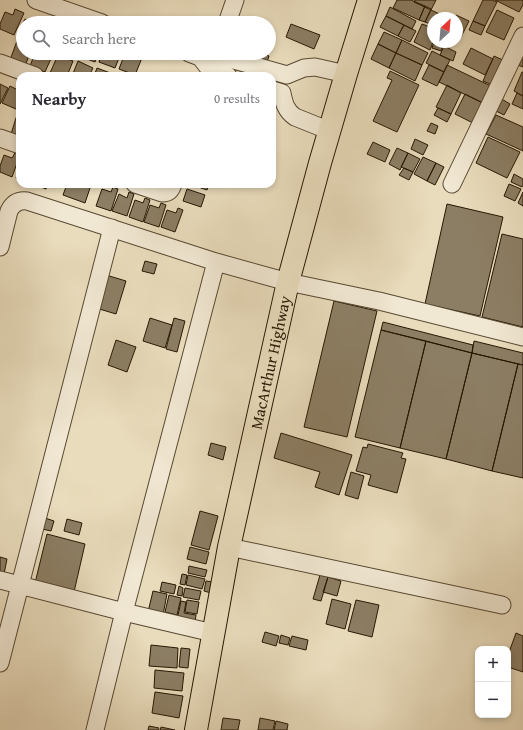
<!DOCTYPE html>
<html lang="en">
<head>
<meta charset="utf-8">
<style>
  :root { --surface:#fff; --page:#f2f2f3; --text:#2b2b33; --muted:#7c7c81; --line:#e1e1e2 }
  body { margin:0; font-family:"Gentium Book Plus",serif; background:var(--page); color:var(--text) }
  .controls { position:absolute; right:12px; bottom:12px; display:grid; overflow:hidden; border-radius:8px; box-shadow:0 2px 6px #0003 }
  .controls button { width:36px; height:36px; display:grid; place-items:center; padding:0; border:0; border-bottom:1px solid var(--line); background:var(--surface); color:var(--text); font:20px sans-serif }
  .compass { position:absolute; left:427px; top:12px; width:36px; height:36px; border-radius:50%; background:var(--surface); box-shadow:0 2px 6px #0003; rotate:26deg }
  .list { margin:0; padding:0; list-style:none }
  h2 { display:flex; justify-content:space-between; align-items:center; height:52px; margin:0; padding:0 16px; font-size:17px }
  h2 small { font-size:13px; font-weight:400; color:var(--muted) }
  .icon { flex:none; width:22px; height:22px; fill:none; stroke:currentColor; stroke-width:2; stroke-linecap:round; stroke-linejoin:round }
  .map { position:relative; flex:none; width:523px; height:730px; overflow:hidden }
  .search { position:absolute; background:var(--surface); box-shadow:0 2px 6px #0003; left:16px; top:16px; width:260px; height:44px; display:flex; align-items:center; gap:10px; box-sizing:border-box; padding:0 14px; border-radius:22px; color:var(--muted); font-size:15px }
  .panel { position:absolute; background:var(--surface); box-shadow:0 2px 6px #0003; left:16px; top:72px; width:260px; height:116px; border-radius:12px }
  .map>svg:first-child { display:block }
</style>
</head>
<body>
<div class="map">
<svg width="523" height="730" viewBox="0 0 523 730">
  <rect width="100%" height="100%" fill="#e9dcbc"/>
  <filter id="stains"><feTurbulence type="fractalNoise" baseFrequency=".005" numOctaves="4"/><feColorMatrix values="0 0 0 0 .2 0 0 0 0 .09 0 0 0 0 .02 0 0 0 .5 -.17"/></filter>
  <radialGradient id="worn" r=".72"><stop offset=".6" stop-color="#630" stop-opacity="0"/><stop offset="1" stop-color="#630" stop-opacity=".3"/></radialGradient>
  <path fill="#8c7e64" stroke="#271804" d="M397,0H411L425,6L419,20L393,8Z
    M415,0H436L431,10L414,2Z
    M483,0H492L497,2L485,26L473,21Z
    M495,0H523V5L519,12Z
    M425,6L431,9L425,22L419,20Z
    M390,7L416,21L412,29L386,16Z
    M15,9L24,13L14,35L0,29V24L5,12L13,15Z
    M431,10L448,18H433V25L425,22Z
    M497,10L514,18L504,40L486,32Z
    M456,15L469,21L460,39L457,37V18H454Z
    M386,16L404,25L398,36L380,27Z
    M35,17L43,20L42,23H23L25,19L33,22Z
    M473,21L485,26L481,35L469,30Z
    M23,24V38L18,36Z
    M291,24L320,35L314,49L286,37Z
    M422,24L433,28V42L430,50L414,42Z
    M404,25L416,31L410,42L398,36Z
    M384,32L402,40L396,53L378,44Z
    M402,40L428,53L422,65L396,53Z
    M17,41L23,44V53H30L25,66L10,60Z
    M434,42H444L441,51L432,48Z
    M378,44L396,53L389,68L371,59Z
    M444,46L456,52L453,61L440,55Z
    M471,48L493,59L485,75L463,64Z
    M432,51L450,60L444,72L426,63Z
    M35,53H50L53,54L45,72L30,66Z
    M80,53H98L95,62L79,56Z
    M102,53H121L115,68L99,62Z
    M125,53L134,55L135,53H144L135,75L119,69Z
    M260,53L269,56L266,65L257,63Z
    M396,53L422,65L415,81L389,68Z
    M523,53V67L518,65Z
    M58,55L73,61L67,76H57L50,73Z
    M494,56L505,61L495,86L483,81Z
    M78,61L93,68L89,76H72Z
    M429,65L444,72L437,86L422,79Z
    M447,65L493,87L485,104L439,82Z
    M97,68L113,74L112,76H94Z
    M390,71L419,85L397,132L373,121L392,80L387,78Z
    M522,72H523V96L514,91Z
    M0,84L8,88L0,104Z
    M447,85L461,93L451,114L436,107Z
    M10,86L20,91V101L16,109L2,103Z
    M517,93L523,96V109L512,104Z
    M465,94L485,104L475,124L455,114Z
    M500,98L510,104L504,115L494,110Z
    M438,108L451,114L447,122L434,115Z
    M17,115L20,116V137L11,134Z
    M496,115L523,127V151L486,134Z
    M431,123L438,126L435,134L427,131Z
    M488,137L520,152L507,178L476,163Z
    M415,139L428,145L423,155L411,149Z
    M373,142L390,150L385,162L367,154Z
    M397,148L408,153L400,170L389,164Z
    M15,153L20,155L12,177L0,172V166L4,155L12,158Z
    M408,153L420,159L413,172L401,167Z
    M423,157L436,163L427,181L414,174Z
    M436,163L444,167L435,185L427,181Z
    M20,166V179L16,178Z
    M404,168L413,172L409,180L399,175Z
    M514,174L523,179V185L522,187L511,182Z
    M33,184H48L46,189Z
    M67,184H89L91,185L85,203L63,195Z
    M189,184H209L207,190Z
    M509,184L521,189L515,201L504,196Z
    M113,187L118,189L111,211L96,206L102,189L111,192Z
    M187,189L205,195L201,207L183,201Z
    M129,192L134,194L127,216L112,211L119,194L127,198Z
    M523,192V206L518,203Z
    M145,198L150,200L143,222L129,217L135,200L143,203Z
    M161,203L166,205L159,227L144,222L150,205L159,208Z
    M447,204L503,217L480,316L425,304Z
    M178,208L183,210L175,232L161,227L167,210L176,213Z
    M502,234L523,239V327L482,317Z
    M145,261L157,264L154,274L142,271Z
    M106,275L126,281L116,314L96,308Z
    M334,301L377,311L347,437L304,427Z
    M150,318L172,325L165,348L143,341Z
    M174,318L185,321L177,352L166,349Z
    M383,322L473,345L472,353L381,330Z
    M381,330L426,341L400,448L355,437Z
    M116,340L136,347L127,372L108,365Z
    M426,341L472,353L446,459L400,448Z
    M474,341L523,353V365L472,353Z
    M472,353L518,364L492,471L446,459Z
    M518,364L523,365V478L492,471Z
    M281,433L352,455L339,495L315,487L320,472L274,458Z
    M211,443L226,447L223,460L208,455Z
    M368,444L403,453L401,458L406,459L397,493L368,485L371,475L356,471L363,447L367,448Z
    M351,472L364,476L358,499L345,495Z
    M200,511L218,516L209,550L191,545Z
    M45,518L54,521L51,531L42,529Z
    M67,519L82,523L79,535L64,531Z
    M47,534L85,544L74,592L35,583Z
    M190,547L209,552L206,564L187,559Z
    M0,557L7,559L4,574L0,573Z
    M189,566L207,570L205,577L188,573Z
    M182,574L187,575L185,585L180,584Z
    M188,575L205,579L202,589L186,585Z
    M320,575L328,577L321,601L313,599Z
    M328,577L341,581L337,596L323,592Z
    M206,581L213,582L211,593L204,591Z
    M162,582L176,585L174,594L160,591Z
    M179,586L183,588L182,596L177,595Z
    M185,588L201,591L199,600L183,597Z
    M153,591L167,594L163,615L148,612Z
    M169,595L181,598L177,615L165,612Z
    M332,599L351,604L345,629L326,624Z
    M187,600L199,602L197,614L185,612Z
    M356,600L379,605L372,637L348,631Z
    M181,601L186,602L184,613L196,615L195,623L177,620Z
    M265,632L279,636L276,646L262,642Z
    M516,633L523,636V672L508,667V655Z
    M281,635L290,638L288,645L279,643Z
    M292,636L308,640L306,650L289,646Z
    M151,645L178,648L177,668L149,666Z
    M181,648L190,649L188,668L179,667Z
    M155,670L184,673L182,691L154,688Z
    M155,692L183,696L179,718L152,713Z
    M223,718L240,720L238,730H221Z
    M260,718L275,721L273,730H258Z
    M276,721L288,724L287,730H274Z
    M149,726L159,728L158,730H148Z
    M161,727L175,730H160Z"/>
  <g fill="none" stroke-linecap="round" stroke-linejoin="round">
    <g stroke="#584932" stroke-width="19">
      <path id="minor" d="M36,0L102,23
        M227,23L235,0
        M189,53L200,57L216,55L287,75L304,68L315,67L346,74
        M200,57L211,71L228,76
        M0,63L35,76
        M272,90L282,93C284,103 286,111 295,117L330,131
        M0,138L20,145
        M135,184L162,193C169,193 171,190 173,184
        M452,184L523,36
        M0,247L9,211C13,203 19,200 27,201L216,262L288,282L379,301L523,337
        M229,547L502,605
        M0,580L124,612L213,633
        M0,663L112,228
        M95,730L124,612L216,262"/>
    </g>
    <g stroke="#271804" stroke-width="24">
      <g id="highway">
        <path id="s1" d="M196,730L229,547L288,282L320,163L346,74L369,0"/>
      </g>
    </g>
    <use href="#minor" stroke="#f1e8d3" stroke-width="17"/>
    <use href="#highway" stroke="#e9dcbc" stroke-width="22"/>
  </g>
  <g text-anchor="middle" stroke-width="3.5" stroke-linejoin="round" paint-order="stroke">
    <g font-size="16" fill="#271804" stroke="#f1e8d3">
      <text dy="6" stroke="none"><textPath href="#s1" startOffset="375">MacArthur Highway</textPath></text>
    </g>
  </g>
  <rect width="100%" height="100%" filter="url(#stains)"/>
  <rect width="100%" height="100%" fill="url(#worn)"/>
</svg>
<div class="controls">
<button>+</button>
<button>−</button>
</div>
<svg class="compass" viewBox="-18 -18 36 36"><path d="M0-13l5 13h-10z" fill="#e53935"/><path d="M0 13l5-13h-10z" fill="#7c7c81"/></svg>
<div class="search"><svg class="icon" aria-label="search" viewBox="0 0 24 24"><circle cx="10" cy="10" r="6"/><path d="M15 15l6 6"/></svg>Search here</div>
<section class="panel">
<h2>Nearby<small>0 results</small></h2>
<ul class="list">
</ul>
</section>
</div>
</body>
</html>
